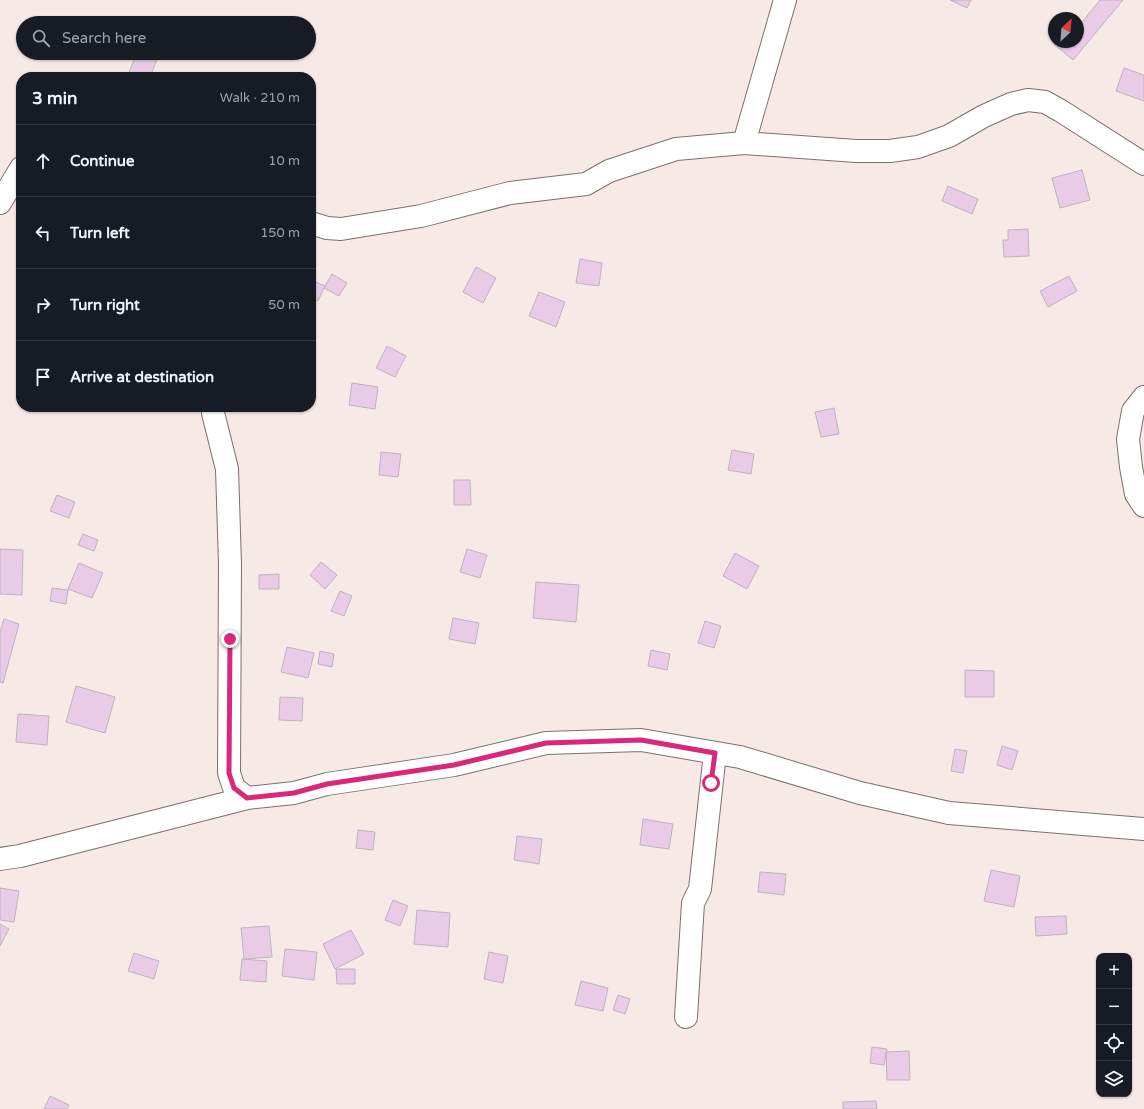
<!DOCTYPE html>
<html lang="en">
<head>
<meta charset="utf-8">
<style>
  :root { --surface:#171b24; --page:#20242c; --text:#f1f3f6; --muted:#9ea1a6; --line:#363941 }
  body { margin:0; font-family:"Varela Round",sans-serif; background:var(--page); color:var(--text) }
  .controls { position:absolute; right:12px; bottom:12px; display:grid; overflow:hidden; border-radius:8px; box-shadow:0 1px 3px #0004 }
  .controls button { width:36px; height:36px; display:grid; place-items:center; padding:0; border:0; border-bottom:1px solid var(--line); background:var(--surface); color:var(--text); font:20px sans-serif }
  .compass { position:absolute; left:1048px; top:12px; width:36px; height:36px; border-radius:50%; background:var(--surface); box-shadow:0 1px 3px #0004; rotate:26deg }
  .stop { position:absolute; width:12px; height:12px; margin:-9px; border:3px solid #db2777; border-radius:50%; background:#fff }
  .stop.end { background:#db2777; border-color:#fff; box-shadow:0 1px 4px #0008 }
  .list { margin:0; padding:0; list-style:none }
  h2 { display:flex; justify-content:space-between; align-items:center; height:52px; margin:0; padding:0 16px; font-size:17px }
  h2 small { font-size:13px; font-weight:400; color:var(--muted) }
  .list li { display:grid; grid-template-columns:26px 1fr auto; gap:12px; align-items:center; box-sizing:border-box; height:72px; padding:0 16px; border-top:1px solid var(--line) }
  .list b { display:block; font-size:15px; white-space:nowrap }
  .list em { font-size:13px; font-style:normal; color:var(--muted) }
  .icon { flex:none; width:22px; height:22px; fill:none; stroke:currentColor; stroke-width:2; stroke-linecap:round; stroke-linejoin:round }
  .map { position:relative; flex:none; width:1144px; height:1109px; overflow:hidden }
  .search { position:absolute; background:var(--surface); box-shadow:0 1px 3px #0004; left:16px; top:16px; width:300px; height:44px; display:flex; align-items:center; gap:10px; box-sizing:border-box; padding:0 14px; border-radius:22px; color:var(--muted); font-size:15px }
  .panel { position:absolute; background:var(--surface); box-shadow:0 1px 3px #0004; left:16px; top:72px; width:300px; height:340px; border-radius:16px }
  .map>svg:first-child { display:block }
</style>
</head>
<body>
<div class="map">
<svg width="1144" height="1109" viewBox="0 0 1144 1109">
  <rect width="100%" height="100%" fill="#f7eae6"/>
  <path fill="#e9cbe8" stroke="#bdb4bc" d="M950,0H971L967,8Z
    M1100,0H1123L1073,60L1054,44L1055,42H1078V27Z
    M137,53H149L158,57L150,77H141L129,72Z
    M1124,68L1144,75V101L1116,91Z
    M1082,170L1090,200L1060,208L1052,178Z
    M948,186L978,199L972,214L942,201Z
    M1028,229L1029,256L1004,257L1003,240H1008V230Z
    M580,259L602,263L599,286L576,283Z
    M476,267L496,278L483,303L463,292Z
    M332,274L347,283L339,296L324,288Z
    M1069,276L1077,291L1048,307L1040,291Z
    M311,280L325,286L318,301L311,297Z
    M539,292L565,302L556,327L529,316Z
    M387,346L406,356L395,377L376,368Z
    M352,383L378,387L375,409L349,405Z
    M834,408L839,434L821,437L815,412Z
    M732,450L754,454L751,474L728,470Z
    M381,452L401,454L398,477L379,475Z
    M454,480H470L471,505H454Z
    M57,495L75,502L69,518L50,511Z
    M83,534L98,540L94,551L78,545Z
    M0,549L23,550L22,595L0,594Z
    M467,549L487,555L480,578L460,572Z
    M735,553L759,566L747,589L723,576Z
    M321,562L337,575L325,589L310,575Z
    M79,563L103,573L92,598L68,589Z
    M279,574V589H259V575Z
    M536,582L579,585L576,622L533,618Z
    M52,588L68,590L66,604L50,601Z
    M340,591L352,596L344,616L331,611Z
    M453,618L479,623L475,644L449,639Z
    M4,619L19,624L3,683L0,682V632Z
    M705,621L721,626L714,648L698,643Z
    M287,647L314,653L308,678L281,672Z
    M651,650L670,654L667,670L648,666Z
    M320,651L334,654L332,667L318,664Z
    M965,670L994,671V697H965Z
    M76,686L115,697L105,733L66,722Z
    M280,697L303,698L302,721L279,720Z
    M18,714L49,716L47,745L16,742Z
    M1002,746L1018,751L1012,770L997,765Z
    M955,749L967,751L963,773L951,771Z
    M643,819L673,824L669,849L640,845Z
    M358,830L375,832L373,850L356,848Z
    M517,836L542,839L539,864L514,860Z
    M991,870L1020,876L1014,907L984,901Z
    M760,872L786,874L784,895L758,892Z
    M0,888L19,891L14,922L0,920Z
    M393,900L408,906L400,926L385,920Z
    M417,910L450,913L448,947L414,944Z
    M1066,916L1067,934L1036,936L1035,917Z
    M0,924L9,929L0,946Z
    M269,926L272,957L244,959L241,928Z
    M351,930L364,954L335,969L323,944Z
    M285,949L317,952L314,980L282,976Z
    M489,952L508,956L503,983L484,979Z
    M134,953L159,961L154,979L128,971Z
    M242,959L267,961L266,982L240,980Z
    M336,969H355V984H337Z
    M581,981L608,988L603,1011L575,1005Z
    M618,995L630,999L625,1014L613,1010Z
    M872,1047L887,1049L884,1065L870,1063Z
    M909,1051L910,1080H887L886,1052Z
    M50,1096L69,1105L67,1109H44Z
    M876,1101L877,1109H843V1102Z"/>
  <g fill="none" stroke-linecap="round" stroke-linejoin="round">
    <g stroke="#7b706c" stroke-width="24">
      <path id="minor" d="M744,143L785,0
        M0,203L21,168
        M311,223L327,228L341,229L421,216L510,193L586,184L609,171L676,149L744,143L856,151H890L918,147L949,136L984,116L1011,104L1028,100L1045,102L1061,111L1144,164
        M1144,397L1133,411L1128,439L1131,467L1136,494L1144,506
        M213,407V413L227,469L230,564L229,773L234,788L247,798L294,793L327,784L454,765L546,743L641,740L740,757L860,793L949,813L1144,829
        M0,859L20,856L247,798
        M686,1017L693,903L700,889L715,753"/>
    </g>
    <use href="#minor" stroke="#fff" stroke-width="22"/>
  </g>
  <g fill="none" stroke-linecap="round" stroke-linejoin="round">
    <path stroke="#db2777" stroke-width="5" d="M230,639L229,773L234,788L247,798L294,793L327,784L454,765L546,743L641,740L715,753L711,783"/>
  </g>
</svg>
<div class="controls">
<button>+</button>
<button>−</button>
<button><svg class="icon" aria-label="locate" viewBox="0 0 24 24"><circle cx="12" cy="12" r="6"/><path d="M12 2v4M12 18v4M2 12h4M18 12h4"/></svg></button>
<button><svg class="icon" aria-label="layers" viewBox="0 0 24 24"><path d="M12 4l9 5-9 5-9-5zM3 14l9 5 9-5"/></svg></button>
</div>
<svg class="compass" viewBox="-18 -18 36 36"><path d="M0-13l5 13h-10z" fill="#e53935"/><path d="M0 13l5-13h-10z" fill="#9ea1a6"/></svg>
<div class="stop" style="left:711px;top:783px"></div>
<div class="stop end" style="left:230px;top:639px"></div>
<div class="search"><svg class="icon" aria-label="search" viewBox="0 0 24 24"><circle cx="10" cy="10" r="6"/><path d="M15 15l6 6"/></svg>Search here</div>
<section class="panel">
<h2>3 min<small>Walk · 210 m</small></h2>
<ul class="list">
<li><svg class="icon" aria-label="ahead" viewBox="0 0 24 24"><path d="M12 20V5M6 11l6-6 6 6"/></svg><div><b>Continue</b></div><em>10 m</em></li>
<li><svg class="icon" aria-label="left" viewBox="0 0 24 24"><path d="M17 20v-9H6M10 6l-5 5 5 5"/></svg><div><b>Turn left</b></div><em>150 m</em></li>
<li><svg class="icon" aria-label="right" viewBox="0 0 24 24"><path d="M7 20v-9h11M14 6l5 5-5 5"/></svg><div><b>Turn right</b></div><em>50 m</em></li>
<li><svg class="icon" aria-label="arrive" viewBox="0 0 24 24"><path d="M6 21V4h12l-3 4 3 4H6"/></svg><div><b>Arrive at destination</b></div></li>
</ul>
</section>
</div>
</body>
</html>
